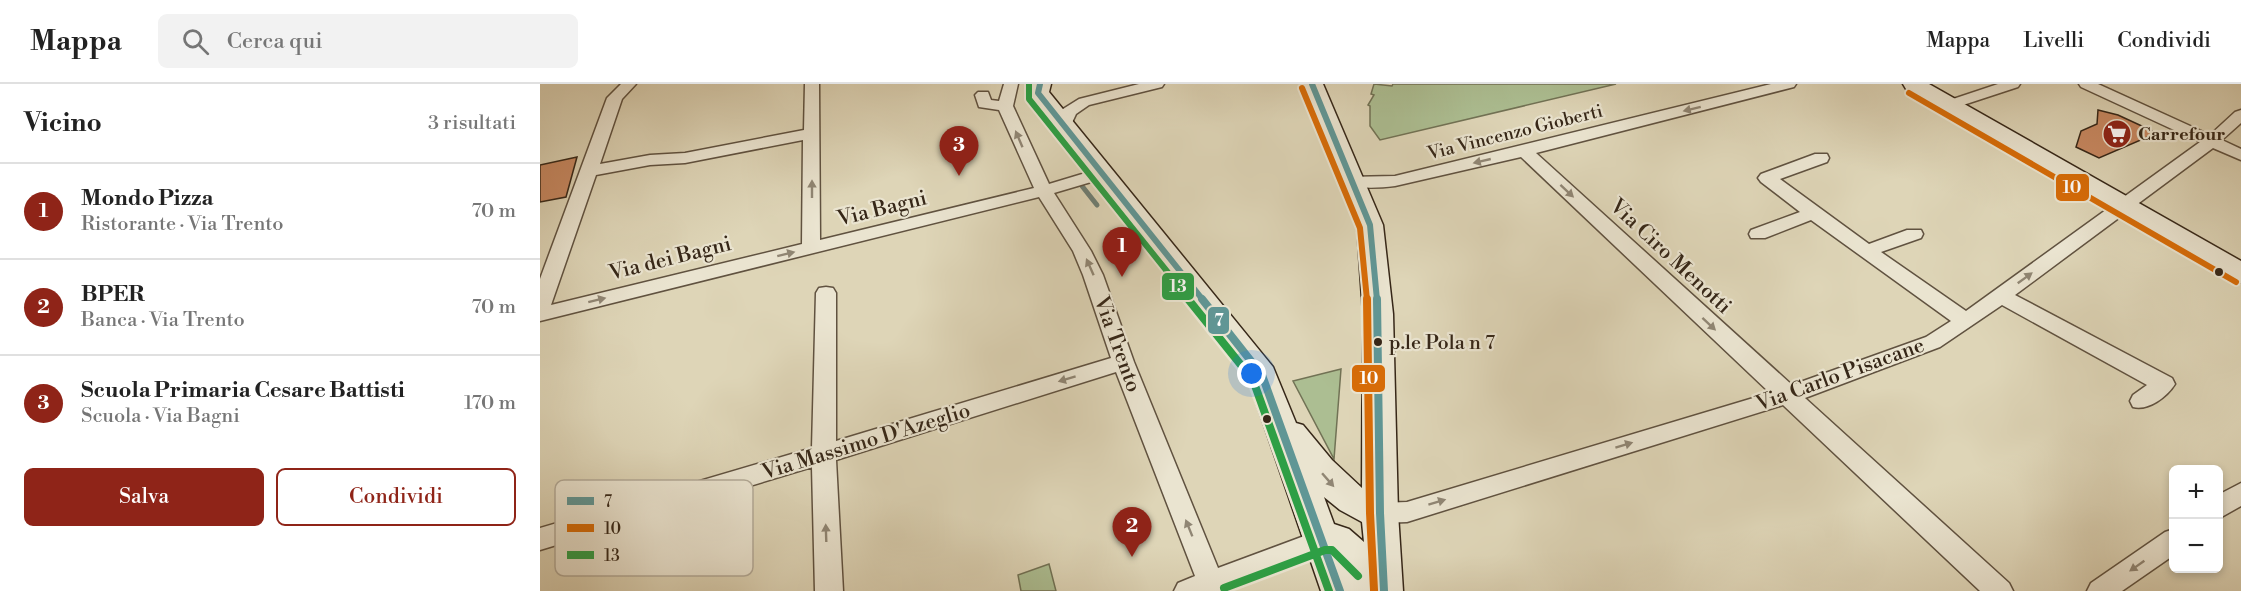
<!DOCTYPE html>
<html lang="it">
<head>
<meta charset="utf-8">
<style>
  :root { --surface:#fff; --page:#f2f2f2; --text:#222; --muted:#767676; --line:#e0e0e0; --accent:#8f2418 }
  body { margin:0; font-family:"Libre Bodoni",serif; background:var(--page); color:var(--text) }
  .controls { position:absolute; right:18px; bottom:18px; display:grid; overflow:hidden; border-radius:9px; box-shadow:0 3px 9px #0003 }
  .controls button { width:54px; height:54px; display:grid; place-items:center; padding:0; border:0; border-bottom:2px solid var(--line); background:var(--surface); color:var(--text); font:30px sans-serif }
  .you { position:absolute; left:712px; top:290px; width:21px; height:21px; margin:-15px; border:4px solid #fff; border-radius:50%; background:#1a73e8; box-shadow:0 0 0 9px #1a73e833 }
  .badge { display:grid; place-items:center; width:39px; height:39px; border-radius:50%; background:var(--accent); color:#fff; font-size:20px; font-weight:700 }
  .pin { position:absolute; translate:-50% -50px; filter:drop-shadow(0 2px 3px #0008) }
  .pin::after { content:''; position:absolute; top:32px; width:21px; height:18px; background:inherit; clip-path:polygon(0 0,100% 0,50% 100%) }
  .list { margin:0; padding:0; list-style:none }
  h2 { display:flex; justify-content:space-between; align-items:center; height:78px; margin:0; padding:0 24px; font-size:26px }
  h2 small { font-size:20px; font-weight:400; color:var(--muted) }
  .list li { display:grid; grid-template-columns:39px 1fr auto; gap:18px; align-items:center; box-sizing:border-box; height:96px; padding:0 24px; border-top:2px solid var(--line) }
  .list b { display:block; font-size:22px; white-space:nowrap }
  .list p { margin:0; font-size:20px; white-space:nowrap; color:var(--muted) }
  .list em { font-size:20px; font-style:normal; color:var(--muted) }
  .actions { display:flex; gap:12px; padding:18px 24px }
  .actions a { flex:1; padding:14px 0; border:2px solid var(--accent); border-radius:9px; text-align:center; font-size:21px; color:var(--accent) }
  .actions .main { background:var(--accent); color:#fff }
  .icon { flex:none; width:33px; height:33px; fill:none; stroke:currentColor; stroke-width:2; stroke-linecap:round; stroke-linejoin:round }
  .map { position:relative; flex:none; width:1701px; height:507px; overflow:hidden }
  header { display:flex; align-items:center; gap:36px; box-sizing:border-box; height:84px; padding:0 30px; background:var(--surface); border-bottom:2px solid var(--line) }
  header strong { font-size:28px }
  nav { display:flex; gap:33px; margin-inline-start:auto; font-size:21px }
  .search { width:420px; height:54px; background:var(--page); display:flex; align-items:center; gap:15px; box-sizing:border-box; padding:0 21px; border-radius:9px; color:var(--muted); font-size:22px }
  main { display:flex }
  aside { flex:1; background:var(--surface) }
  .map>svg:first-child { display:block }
</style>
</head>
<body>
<header>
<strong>Mappa</strong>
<div class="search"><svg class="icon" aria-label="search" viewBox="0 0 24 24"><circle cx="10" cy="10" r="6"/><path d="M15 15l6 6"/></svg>Cerca qui</div>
<nav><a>Mappa</a><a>Livelli</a><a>Condividi</a></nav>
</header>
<main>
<aside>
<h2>Vicino<small>3 risultati</small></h2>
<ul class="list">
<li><span class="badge">1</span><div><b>Mondo Pizza</b><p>Ristorante · Via Trento</p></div><em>70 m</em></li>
<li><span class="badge">2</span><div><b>BPER</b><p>Banca · Via Trento</p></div><em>70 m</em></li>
<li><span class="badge">3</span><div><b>Scuola Primaria Cesare Battisti</b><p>Scuola · Via Bagni</p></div><em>170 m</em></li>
</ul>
<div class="actions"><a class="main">Salva</a><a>Condividi</a></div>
</aside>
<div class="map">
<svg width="1701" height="507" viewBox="0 0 1701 507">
  <rect width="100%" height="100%" fill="#ded5b7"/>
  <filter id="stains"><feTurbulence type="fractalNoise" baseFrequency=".00333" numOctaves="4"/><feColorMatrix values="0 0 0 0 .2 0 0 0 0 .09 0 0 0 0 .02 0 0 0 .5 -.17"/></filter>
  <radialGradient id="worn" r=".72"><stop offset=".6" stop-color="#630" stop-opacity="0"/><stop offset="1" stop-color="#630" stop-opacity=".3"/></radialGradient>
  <path fill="#acbe92" stroke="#717255" stroke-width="1.5" d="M834,0L852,2L853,0H1076L840,56L830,42V22L828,21L834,11L831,10Z
    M801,285L794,375L753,297Z
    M509,480L516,507H481L478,491Z"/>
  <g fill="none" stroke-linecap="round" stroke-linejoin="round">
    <path stroke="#6e7e74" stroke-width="5" d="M542,102L557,121"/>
  </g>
  <path fill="#c88962" stroke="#362718" stroke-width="1.5" d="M1558,26L1578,31L1617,49L1559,74L1536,63L1541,47L1557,40Z
    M37,73L26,113L0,118V81Z"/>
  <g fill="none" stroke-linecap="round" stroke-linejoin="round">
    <g stroke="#605240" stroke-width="3">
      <path id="street" d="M81,0H96L82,15L60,80L110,71L145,69L264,46L265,0H279L280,156L494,104L459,26L439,23L435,11L438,8H448L451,16L459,17L464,0H478L473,22L509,100L562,84L568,85L571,89L568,93L514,109L551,167L563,191L594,278L678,484L783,445L792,448L796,456L792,464L686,504L688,507H634L638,499L655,492L576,288L296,376L303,507H275L272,383L0,466V444L272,364L276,209L279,204L286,203L293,204L296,209V357L571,274L543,191L533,167L499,113L0,237V195L67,14ZM263,56L262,160L11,221L56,91L110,81L145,79Z
        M599,0H624L622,3L549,21L536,30L530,43L524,45L516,40L523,25L539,15Z
        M1231,0H1256L1254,3L996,69L1252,301L1386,253L1411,237L1271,136L1225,154H1211L1209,150L1211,146L1260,128L1221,98L1218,94L1221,90L1275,70H1287L1289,74L1287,78L1240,95L1329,160L1367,146H1381L1383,150L1381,154L1341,168L1426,227L1660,58L1541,3L1539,0H1558L1670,51L1695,28L1701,26V39L1682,56L1701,65V76L1673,64L1475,211L1632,294L1635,300C1627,313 1608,327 1593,323L1590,317L1593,311L1607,301L1462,221L1400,263L1265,314L1469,499L1473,507H1440L1243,321L867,438L840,439L831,436L827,429L831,422L840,419L867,418L1230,309L981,73L855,102C839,104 823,105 807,101L804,97L807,93L855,92Z
        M1458,0H1480L1478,3L1414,24H1404L1401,21L1404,18Z
        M1701,399V422L1678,435V411Z
        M1634,445V471L1582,507H1547L1551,499L1625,448Z"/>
    </g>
    <g stroke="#362718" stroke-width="3">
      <path id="secondary" d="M489,0H511L509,8L733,283L756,339L763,341L792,376L822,404L823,230L817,141L761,0H783L843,141L853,230L858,429L863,507H781L708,294L490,14L487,9ZM784,413L800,426L822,438L824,458L809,445L794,440Z
        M1363,0H1389L1701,177V198L1691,195L1366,5Z"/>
    </g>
    <use href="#street" fill="#eae4d0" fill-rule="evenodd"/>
    <use href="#secondary" fill="#eae4d0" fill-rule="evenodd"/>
    <g stroke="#eae4d0" stroke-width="10">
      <path id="bus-1-far1" d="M500,0L498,9L663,216
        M772,0L830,141L837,216"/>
    </g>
    <g stroke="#eae4d0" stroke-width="13">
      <path id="bus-1" d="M662,215L722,291L800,507
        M837,215L840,429L844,507"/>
    </g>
    <g stroke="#eae4d0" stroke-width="10">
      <path id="bus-2-far1" d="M762,4L820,144L827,216
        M1369,9L1696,198"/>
    </g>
    <g stroke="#eae4d0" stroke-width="13">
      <path id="bus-2" d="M827,215L830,429L834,506"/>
    </g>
    <g stroke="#eae4d0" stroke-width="10">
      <path id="bus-3-far1" d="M489,0V15L650,216"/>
    </g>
    <g stroke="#eae4d0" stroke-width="13">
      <path id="bus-3" d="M648,215L713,296L789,507
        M684,504L785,466H792L818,492"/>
    </g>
    <use href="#bus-1-far1" stroke="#609695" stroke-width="6"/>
    <use href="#bus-1" stroke="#609695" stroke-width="8"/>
    <use href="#bus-2-far1" stroke="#d76c08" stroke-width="6"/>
    <use href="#bus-2" stroke="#d76c08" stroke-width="8"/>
    <use href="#bus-3-far1" stroke="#2e9f45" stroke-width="6"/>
    <use href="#bus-3" stroke="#2e9f45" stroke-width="8"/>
  </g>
  <defs><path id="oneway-solid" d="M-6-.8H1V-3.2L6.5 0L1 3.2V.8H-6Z" transform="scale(1.5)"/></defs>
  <g fill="#908674">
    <use href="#oneway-solid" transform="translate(1152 25) rotate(166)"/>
    <use href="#oneway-solid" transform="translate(479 55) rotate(-113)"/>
    <use href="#oneway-solid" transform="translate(942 77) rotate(167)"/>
    <use href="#oneway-solid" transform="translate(272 105) rotate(-90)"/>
    <use href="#oneway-solid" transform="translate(1027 107) rotate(43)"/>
    <use href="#oneway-solid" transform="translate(246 170) rotate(-14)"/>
    <use href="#oneway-solid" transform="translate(550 183) rotate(-114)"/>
    <use href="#oneway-solid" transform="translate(1485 194) rotate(-36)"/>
    <use href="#oneway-solid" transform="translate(57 216) rotate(-14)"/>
    <use href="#oneway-solid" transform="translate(1169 240) rotate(43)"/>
    <use href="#oneway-solid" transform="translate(527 295) rotate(163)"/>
    <use href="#oneway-solid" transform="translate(1084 361) rotate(-17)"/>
    <use href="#oneway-solid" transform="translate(788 396) rotate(49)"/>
    <use href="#oneway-solid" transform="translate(897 418) rotate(-17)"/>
    <use href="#oneway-solid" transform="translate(649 444) rotate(-112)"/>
    <use href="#oneway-solid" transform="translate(286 449) rotate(-92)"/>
    <use href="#oneway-solid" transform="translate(1597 482) rotate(145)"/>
  </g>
  <defs>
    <g id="supermarket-disc" transform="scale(1.5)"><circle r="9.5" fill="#8f2418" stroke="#eae4d0"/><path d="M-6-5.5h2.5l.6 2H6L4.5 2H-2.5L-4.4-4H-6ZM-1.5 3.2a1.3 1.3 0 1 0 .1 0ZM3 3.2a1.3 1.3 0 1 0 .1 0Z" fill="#fff"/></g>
  </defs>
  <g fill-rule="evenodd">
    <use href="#supermarket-disc" x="1577" y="50"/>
  </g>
  <g fill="#362718" stroke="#eae4d0" stroke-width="2">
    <circle cx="1679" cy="188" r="5"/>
    <circle cx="838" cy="258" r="5"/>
    <circle cx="727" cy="335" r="5"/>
  </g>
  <g text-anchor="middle" stroke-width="4.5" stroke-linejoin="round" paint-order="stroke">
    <g font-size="18" fill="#362718" stroke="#eae4d0">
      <text transform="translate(975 48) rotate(-14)" y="6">Via Vincenzo Gioberti</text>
    </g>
    <g font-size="18" font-weight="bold" fill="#362718" stroke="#eae4d0" text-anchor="start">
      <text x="1598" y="56">Carrefour</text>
    </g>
    <g font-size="20" fill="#362718" stroke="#eae4d0" text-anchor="start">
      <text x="849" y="265">p.le Pola n 7</text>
    </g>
    <g font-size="21" fill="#362718" stroke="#eae4d0">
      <text transform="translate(342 124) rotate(-14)" y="7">Via Bagni</text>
      <text transform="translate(1131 172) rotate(43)" y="7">Via Ciro Menotti</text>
      <text transform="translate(130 174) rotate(-14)" y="7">Via dei Bagni</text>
      <text transform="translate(578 260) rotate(70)" y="7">Via Trento</text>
      <text transform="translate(1300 290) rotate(-20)" y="7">Via Carlo Pisacane</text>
      <text transform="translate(326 357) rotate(-17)" y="7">Via Massimo D'Azeglio</text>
    </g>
  </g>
  <rect x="15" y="396" width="198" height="96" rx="9" fill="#eae4d0" stroke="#b4ab99" stroke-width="1.5"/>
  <rect x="27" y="413" width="27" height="8" fill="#609695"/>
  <rect x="27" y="440" width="27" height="8" fill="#d76c08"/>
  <rect x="27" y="467" width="27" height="8" fill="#2e9f45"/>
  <g font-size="16" fill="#362718">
    <text x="64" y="423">7</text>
    <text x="64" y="450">10</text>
    <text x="64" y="477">13</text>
  </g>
  <g stroke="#eae4d0" stroke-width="2">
    <rect x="1515" y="89" width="35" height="29" rx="6" fill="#d76c08"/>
    <rect x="621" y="188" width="34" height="29" rx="6" fill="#2e9f45"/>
    <rect x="667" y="222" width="23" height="29" rx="6" fill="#609695"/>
    <rect x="811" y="280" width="35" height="29" rx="6" fill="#d76c08"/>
  </g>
  <g font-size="16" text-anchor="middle" font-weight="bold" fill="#fff">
    <text x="1532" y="109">10</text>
    <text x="638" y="208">13</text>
    <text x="679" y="242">7</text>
    <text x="829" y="300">10</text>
  </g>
  <rect width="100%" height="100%" filter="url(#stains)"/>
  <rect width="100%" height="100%" fill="url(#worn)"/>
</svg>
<div class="controls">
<button>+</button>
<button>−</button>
</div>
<div class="you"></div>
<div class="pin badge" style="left:582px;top:193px">1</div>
<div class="pin badge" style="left:592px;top:473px">2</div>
<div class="pin badge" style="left:419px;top:92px">3</div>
</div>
</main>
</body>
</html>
